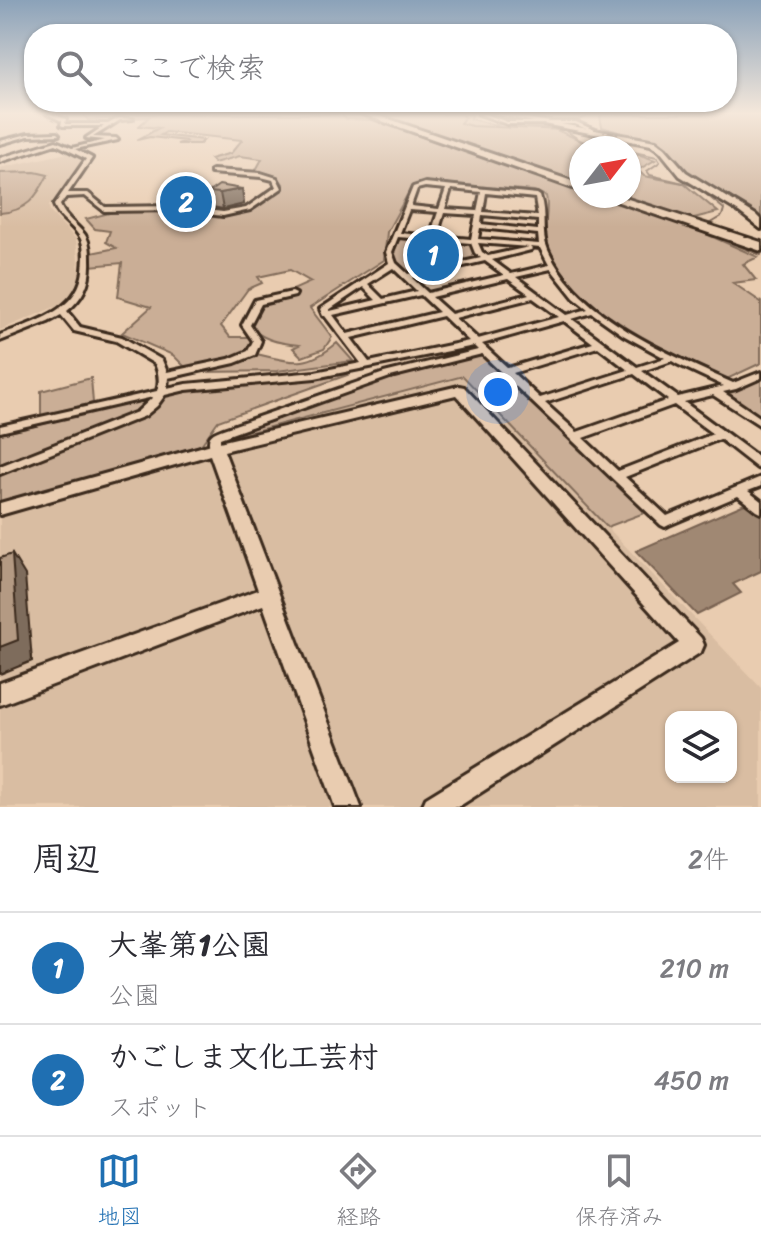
<!DOCTYPE html>
<html lang="ja">
<head>
<meta charset="utf-8">
<style>
  :root { --surface:#fff; --page:#f2f2f3; --text:#2b2b33; --muted:#7c7c81; --line:#e1e1e2; --accent:#1f6fb2 }
  body { margin:0; font-family:Sriracha,"Klee One",sans-serif; background:var(--page); color:var(--text) }
  .controls { position:absolute; right:24px; bottom:24px; display:grid; overflow:hidden; border-radius:16px; box-shadow:0 2px 6px #0004 }
  .controls button { width:72px; height:72px; display:grid; place-items:center; padding:0; border:0; border-bottom:2px solid var(--line); background:var(--surface); color:var(--text); font:40px sans-serif }
  .compass { position:absolute; left:569px; top:136px; width:72px; height:72px; border-radius:50%; background:var(--surface); box-shadow:0 2px 6px #0004; rotate:59deg }
  .you { position:absolute; left:498px; top:392px; width:28px; height:28px; margin:-20px; border:6px solid #fff; border-radius:50%; background:#1a73e8; box-shadow:0 0 0 12px #1a73e833 }
  .badge { display:grid; place-items:center; width:52px; height:52px; border-radius:50%; background:var(--accent); color:#fff; font-size:26px; font-weight:700 }
  .pin { position:absolute; translate:-50% -50%; border:4px solid #fff; box-shadow:0 2px 8px #0006 }
  .list { margin:0; padding:0; list-style:none }
  h2 { display:flex; justify-content:space-between; align-items:center; height:104px; margin:0; padding:0 32px; font-size:34px }
  h2 small { font-size:26px; font-weight:400; color:var(--muted) }
  .list li { display:grid; grid-template-columns:52px 1fr auto; gap:24px; align-items:center; box-sizing:border-box; height:112px; padding:0 32px; border-top:2px solid var(--line) }
  .list b { display:block; font-size:30px; white-space:nowrap }
  .list p { margin:0; font-size:26px; white-space:nowrap; color:var(--muted) }
  .list em { font-size:26px; font-style:normal; color:var(--muted) }
  .icon { flex:none; width:44px; height:44px; fill:none; stroke:currentColor; stroke-width:2; stroke-linecap:round; stroke-linejoin:round }
  .map { position:relative; flex:none; width:761px; height:807px; overflow:hidden }
  .search { position:absolute; background:var(--surface); box-shadow:0 2px 6px #0004; left:24px; right:24px; top:24px; height:88px; display:flex; align-items:center; gap:20px; box-sizing:border-box; padding:0 28px; border-radius:32px; color:var(--muted); font-size:30px }
  .sheet { height:328px; background:var(--surface) }
  nav { display:flex; justify-content:space-around; align-items:center; box-sizing:border-box; height:112px; border-top:2px solid var(--line); background:var(--surface); font-size:22px; color:var(--muted) }
  nav a { display:grid; justify-items:center; gap:4px }
  nav .on { color:var(--accent) }
  .map>svg:first-child { display:block }
</style>
</head>
<body>
<div class="map">
<svg width="761" height="807" viewBox="0 0 761 807">
  <rect width="100%" height="100%" fill="#e9ccb0"/>
  <filter id="ink" filterUnits="userSpaceOnUse"><feTurbulence type="fractalNoise" baseFrequency=".0125" numOctaves="2"/><feDisplacementMap in="SourceGraphic" scale="16" xChannelSelector="R" yChannelSelector="G"/><feConvolveMatrix kernelMatrix="1 2 1 2 8 2 1 2 1" color-interpolation-filters="sRGB"/></filter>
  <g filter="url(#ink)">
    <path fill="#d9bda2" fill-rule="evenodd" d="M67,153L77,154L82,162L49,206L50,212L76,239L80,281L64,303L0,330V168Z
      M463,376L761,688V807H0V503L201,445ZM671,717H731V777H671Z"/>
    <path fill="#caae96" stroke="#826c5a" stroke-width="2" d="M83,114H341L346,119L372,120L581,191V196C631,196 711,237 758,257L743,264L756,280L733,283L761,302V363L727,379C672,353 565,307 546,244C542,228 550,211 546,196L534,191L430,182L412,186L387,232L384,260L310,308L332,337L324,349L302,357L293,348L299,345C278,343 262,340 247,324L266,302L311,282L290,270L258,277L262,283L248,289L221,326L230,337H254L262,344L256,354C293,362 306,369 337,343L353,361L277,371L197,372L176,379L175,375L187,369L173,355L122,333L151,307L118,297L122,263L90,266L91,253L116,248L106,242L110,231L95,229L86,219L117,211L184,210L235,214L268,199L283,184L278,177L256,170L262,159L240,156L214,163L210,159L231,153L242,140L166,132L161,135L204,140L200,144H177L187,141L150,137L137,140L159,128L139,126L149,117L88,120Z
      M414,114H472L471,119L496,125L524,121L528,128H552L589,144L612,148H581V184L384,117Z
      M604,114H761V220L751,209L685,171L666,147L602,127L600,116Z
      M629,151L655,160L638,170L644,176L683,183L718,212L690,219L618,196H629Z
      M35,172L48,175C36,198 27,211 0,213V173Z
      M401,236L469,242L478,258L406,274L392,255Z
      M481,355L647,512L607,527L463,376L224,439L398,374Z
      M350,374L218,421L201,445L0,503V434L179,392Z
      M91,378L93,403L41,416V391Z
      M761,378V419L725,394Z"/>
    <path fill="#a08873" stroke="#786251" stroke-width="2" d="M747,503L761,515V571L733,584L741,593L697,615L636,551Z"/>
    <g fill="none" stroke-linecap="round" stroke-linejoin="round">
      <path stroke="#786251" stroke-width="2" d="M350,114L373,117
        M419,114H461L465,117L460,123L472,126L565,130L584,143L608,148
        M380,116L408,114
        M572,122L594,114
        M629,151L657,157L660,162L647,171L650,175L696,186L724,209L722,216L707,225L704,232L761,255"/>
      <g stroke="#3b2a1e" stroke-width="6">
        <path id="street" d="M47,114H52L66,119L65,124H108L119,118L133,119L120,120L93,137L116,138L118,140L75,149L92,158L68,193H88L105,207L177,206L223,212L246,208L276,187L273,180L261,177L211,173V171L213,170L261,173L277,178L282,188L250,210L223,216L177,210L104,211L85,196L66,197L60,205C65,218 77,224 85,235C90,243 90,251 90,260C91,281 84,298 67,311L80,327L122,337L162,360L167,372L229,359L248,351L253,341L242,325L255,300L292,292L296,294L295,296L261,304L250,325L261,341L255,355L235,363L168,378L167,388L186,384L315,372L361,363L325,316H323L320,309L389,263L386,252L413,187L425,183L537,194L540,196C547,214 540,232 548,250C578,318 670,354 733,383L761,372V378L736,389L723,392L761,418V426L713,395L684,402L761,459V469L757,468L720,439L625,477L667,516L761,477V486L748,491L761,501V513L757,511L738,496L669,525L665,527L661,525L482,354L390,377L220,438V448L219,451H211C205,434 213,433 226,428L384,373L478,350L474,346L315,378L186,390L165,395L157,406L145,416L0,474V466L137,412L153,397L0,432V426L157,391C160,381 159,373 155,364L116,341L74,331L61,315L48,322L0,341V335C33,322 79,311 83,270C84,260 85,248 81,239C74,225 59,220 54,205L86,159L56,144L0,162V158L56,141L72,148L105,140L86,138L104,126H63L61,125L62,121ZM425,187L446,189L439,209L411,206L417,189ZM451,189L481,192L477,211L445,209ZM486,193L535,198L538,216L483,212ZM409,210L438,212L430,236L400,233ZM444,213L476,215L471,239L437,236ZM482,215L538,220V230L481,224ZM480,228L538,234L539,244L478,239ZM398,237L471,243L475,253L481,258L408,274L396,263L392,252ZM478,243L529,247L488,256L482,252ZM530,247L540,248L549,265L511,274L492,260L531,250L532,249ZM485,261L504,275L428,293L412,278ZM393,268L417,291L383,299L368,284ZM551,269L574,298L588,309L567,315L516,277ZM508,279L529,294L451,314L432,297ZM363,287L376,300L330,311L329,310ZM421,295L439,312L347,334L333,315ZM533,298L559,317L478,339L455,318ZM592,313L623,335L665,358L637,367L572,319ZM443,316L469,341L369,362L351,338ZM564,321L593,343L508,368L482,344ZM598,347L628,370L540,398L513,373ZM672,361L677,364L724,386L678,397L642,371ZM634,374L668,400L577,432L545,403ZM674,405L713,434L618,471L583,438Z
          M479,114H485L507,122H576L604,134L600,135L575,124H507Z
          M57,133L59,135L28,136L0,144V141L28,134Z"/>
      </g>
      <g stroke="#3b2a1e" stroke-width="6">
        <path id="secondary" d="M459,386L464,387L701,638L704,645L701,652L458,807H422L426,798L679,643L456,395L224,451L361,807H335L263,605L0,705V683L258,590L210,455L0,515V503L215,443Z"/>
      </g>
      <g stroke="#3b2a1e" stroke-width="6">
        <path id="primary" d="M492,114H505L656,141L665,148L686,172L756,215L761,220V229L739,212L680,176L660,151L651,145Z"/>
      </g>
      <g stroke="#3b2a1e" stroke-width="6">
        <path id="highway" d="M362,114H374L581,184V191Z
          M601,196H619L761,242V251Z"/>
      </g>
      <use href="#street" fill="#e9ccb0" fill-rule="evenodd"/>
      <use href="#secondary" fill="#e9ccb0" fill-rule="evenodd"/>
      <use href="#primary" fill="#e9ccb0" fill-rule="evenodd"/>
      <use href="#highway" fill="#e9ccb0" fill-rule="evenodd"/>
    </g>
    <path fill="#9b8471" stroke="#3b2a1e" stroke-width="2" d="M242,189L244,204L223,209L212,207L209,192Z"/>
    <path fill="#7e6c5c" stroke="#3b2a1e" stroke-width="2" d="M242,189L244,204L223,209L220,193Z
      M12,554L25,575L32,661L0,674V647Z"/>
    <path fill="#b49a83" stroke="#3b2a1e" stroke-width="2" d="M219,185L242,189L220,193L209,192Z
      M12,554L18,640L0,647V558Z"/>
  </g>
  <linearGradient id="sky" x2="0" y2="1"><stop stop-color="#8ba2b9"/><stop offset="0.5" stop-color="#f5e8db"/><stop offset="1" stop-color="#f5e8db" stop-opacity="0"/></linearGradient>
  <rect width="761" height="227" fill="url(#sky)"/>
</svg>
<div class="controls">
<button><svg class="icon" aria-label="layers" viewBox="0 0 24 24"><path d="M12 4l9 5-9 5-9-5zM3 14l9 5 9-5"/></svg></button>
</div>
<svg class="compass" viewBox="-18 -18 36 36"><path d="M0-13l5 13h-10z" fill="#e53935"/><path d="M0 13l5-13h-10z" fill="#7c7c81"/></svg>
<div class="you"></div>
<div class="pin badge" style="left:433px;top:255px">1</div>
<div class="pin badge" style="left:186px;top:202px">2</div>
<div class="search"><svg class="icon" aria-label="search" viewBox="0 0 24 24"><circle cx="10" cy="10" r="6"/><path d="M15 15l6 6"/></svg>ここで検索</div>
</div>
<section class="sheet">
<h2>周辺<small>2件</small></h2>
<ul class="list">
<li><span class="badge">1</span><div><b>大峯第1公園</b><p>公園</p></div><em>210 m</em></li>
<li><span class="badge">2</span><div><b>かごしま文化工芸村</b><p>スポット</p></div><em>450 m</em></li>
</ul>
</section>
<nav>
<a class="on"><svg class="icon" aria-label="map" viewBox="0 0 24 24"><path d="M3 6l6-2 6 2 6-2v14l-6 2-6-2-6 2zM9 4v14M15 6v14"/></svg>地図</a>
<a><svg class="icon" aria-label="directions" viewBox="0 0 24 24"><path d="M12 3l9 9-9 9-9-9zM9 14v-3h6M13 9l2 2-2 2"/></svg>経路</a>
<a><svg class="icon" aria-label="saved" viewBox="0 0 24 24"><path d="M7 4h10v16l-5-4-5 4z"/></svg>保存済み</a>
</nav>
</body>
</html>
